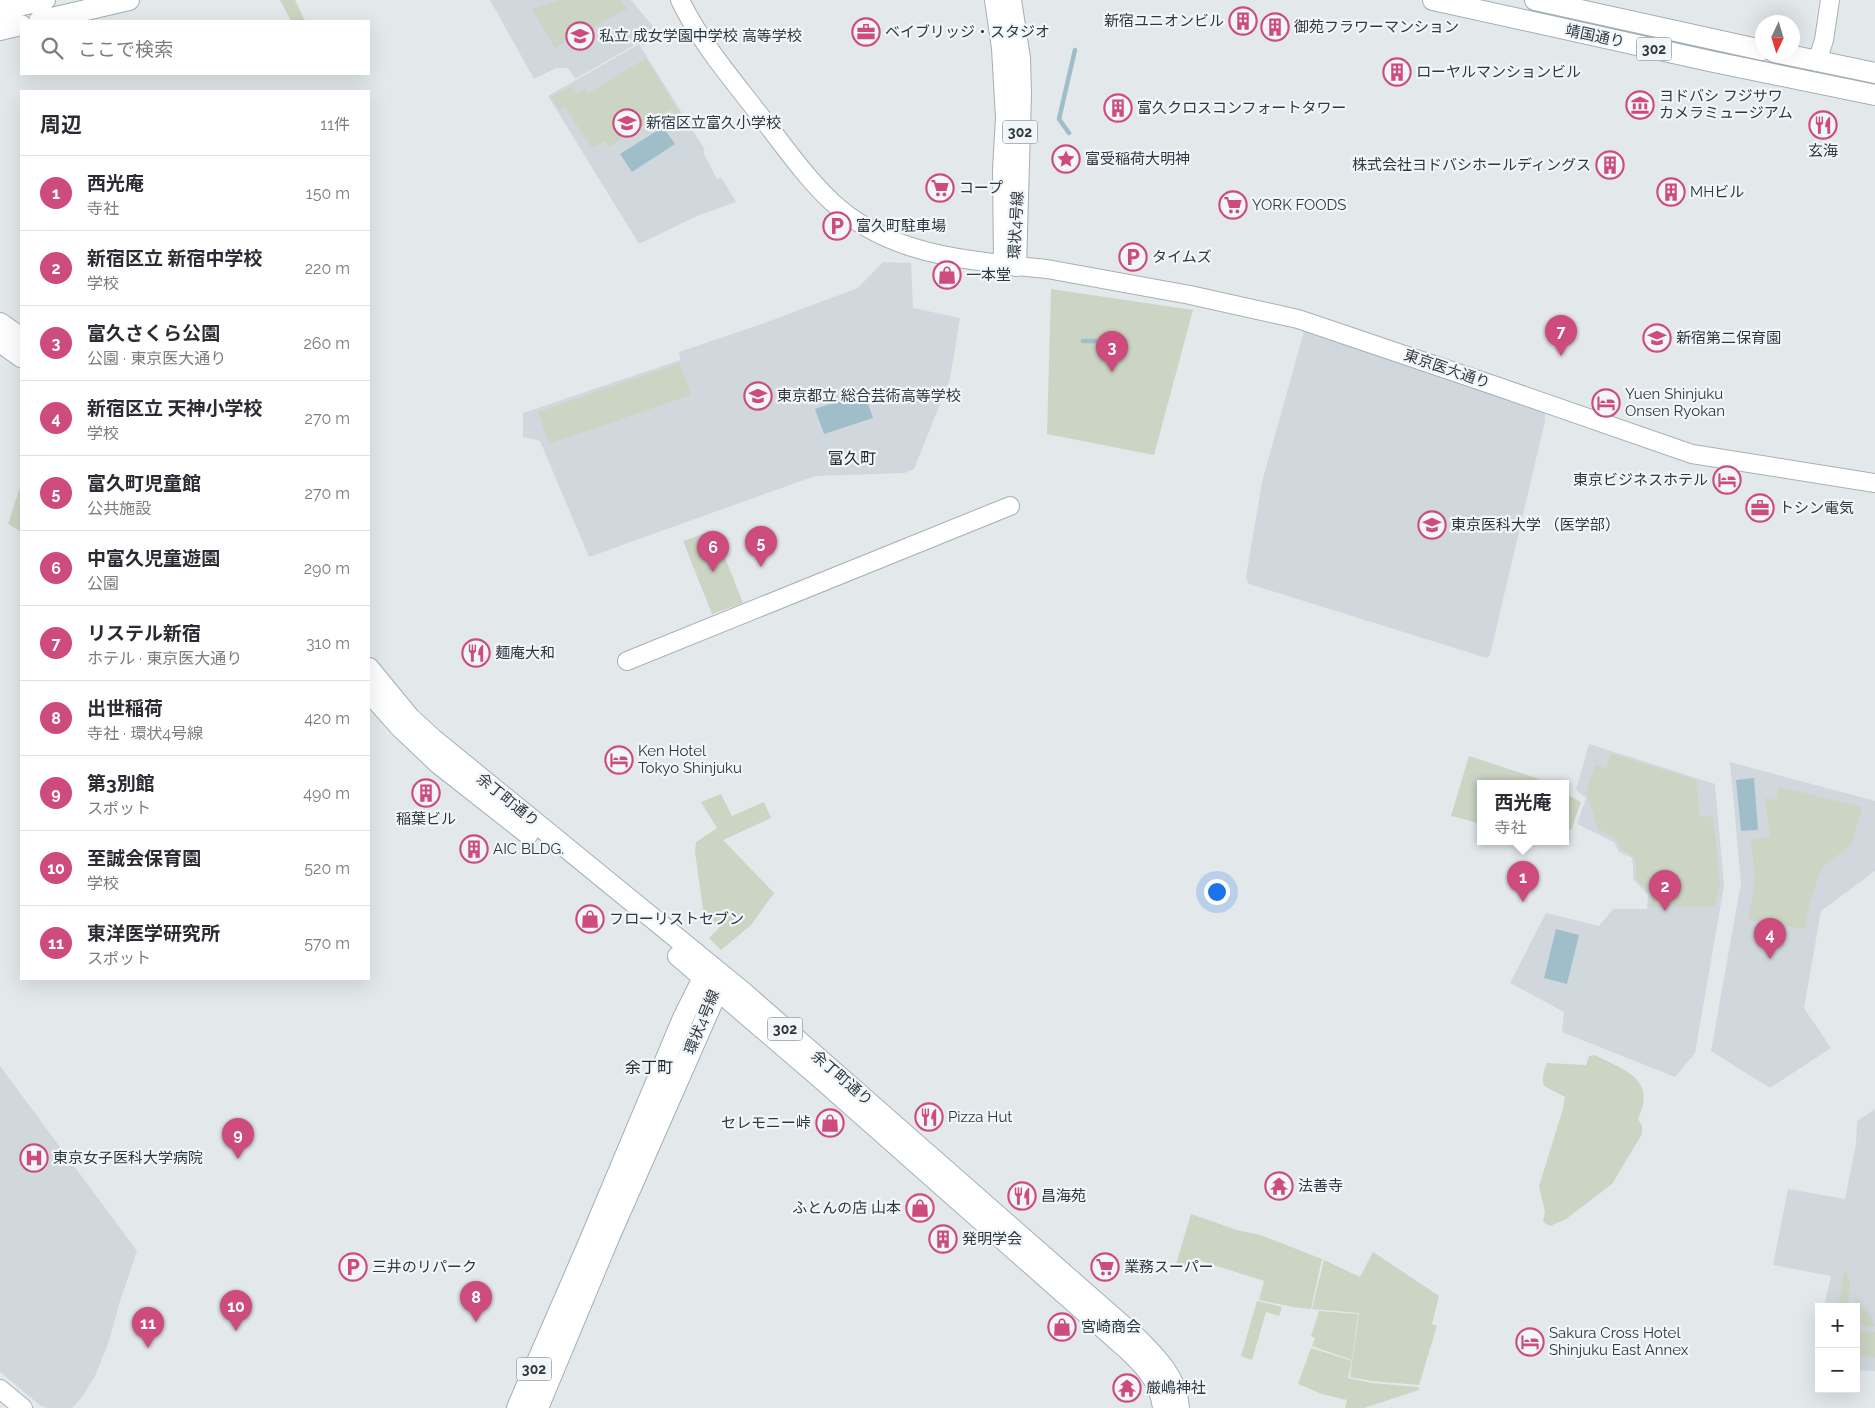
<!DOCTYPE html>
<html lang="ja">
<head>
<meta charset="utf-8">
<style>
  :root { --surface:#fff; --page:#f2f2f3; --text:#2b2b33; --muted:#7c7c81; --line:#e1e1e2; --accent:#cd4b7d }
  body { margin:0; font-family:Raleway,"Noto Sans JP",sans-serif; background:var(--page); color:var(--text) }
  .controls { position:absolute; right:15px; bottom:15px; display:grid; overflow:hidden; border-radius:0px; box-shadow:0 5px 20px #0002 }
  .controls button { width:45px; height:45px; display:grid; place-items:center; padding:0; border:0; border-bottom:1px solid var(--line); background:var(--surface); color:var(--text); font:25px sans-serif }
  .compass { position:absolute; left:1755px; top:15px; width:45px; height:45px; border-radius:50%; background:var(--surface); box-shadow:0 5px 20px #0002; rotate:184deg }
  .you { position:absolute; left:1216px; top:891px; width:18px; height:18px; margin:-12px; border:4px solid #fff; border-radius:50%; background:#1a73e8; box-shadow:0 0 0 8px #1a73e833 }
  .badge { display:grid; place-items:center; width:32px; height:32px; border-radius:50%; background:var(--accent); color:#fff; font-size:16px; font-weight:700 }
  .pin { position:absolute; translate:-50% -41px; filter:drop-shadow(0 1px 2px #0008) }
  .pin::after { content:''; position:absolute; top:26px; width:18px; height:15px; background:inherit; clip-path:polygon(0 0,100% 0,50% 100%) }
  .popup { position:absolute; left:1477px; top:780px; width:92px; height:65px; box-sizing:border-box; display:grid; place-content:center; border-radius:0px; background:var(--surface); filter:drop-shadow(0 1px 4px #0005); font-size:16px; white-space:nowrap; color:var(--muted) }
  .popup b { font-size:19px; color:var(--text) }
  .popup::after { content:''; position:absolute; left:50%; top:100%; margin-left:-10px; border:10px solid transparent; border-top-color:var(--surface) }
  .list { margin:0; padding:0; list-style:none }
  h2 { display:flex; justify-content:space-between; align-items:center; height:65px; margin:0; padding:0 20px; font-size:21px }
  h2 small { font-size:16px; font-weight:400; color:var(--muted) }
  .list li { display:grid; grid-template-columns:32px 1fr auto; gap:15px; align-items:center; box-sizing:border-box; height:75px; padding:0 20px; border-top:1px solid var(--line) }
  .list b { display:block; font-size:19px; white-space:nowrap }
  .list p { margin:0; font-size:16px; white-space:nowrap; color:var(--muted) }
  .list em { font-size:16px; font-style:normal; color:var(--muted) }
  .icon { flex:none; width:28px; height:28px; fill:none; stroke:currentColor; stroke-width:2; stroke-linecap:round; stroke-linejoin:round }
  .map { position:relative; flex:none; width:1875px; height:1408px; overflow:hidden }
  .search { position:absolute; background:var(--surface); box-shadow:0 5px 20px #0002; left:20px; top:20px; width:350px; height:55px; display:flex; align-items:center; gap:12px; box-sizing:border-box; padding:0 18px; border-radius:0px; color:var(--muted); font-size:19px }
  .panel { position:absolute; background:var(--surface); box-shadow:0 5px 20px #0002; left:20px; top:90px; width:350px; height:890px; border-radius:0px }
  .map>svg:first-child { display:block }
</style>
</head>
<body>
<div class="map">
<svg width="1875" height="1408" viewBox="0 0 1875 1408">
  <rect width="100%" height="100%" fill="#e3e8eb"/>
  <path fill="#d1d8dd" d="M490,0H631L655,29L643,46L640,42L575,79L568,68H556L534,79Z
    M639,44L705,150L703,152L717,179L721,177L736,202L697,216L639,244L548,96Z
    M883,262L911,263L913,308L960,318L950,379L914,469L905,473L815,476L589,557L540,441L523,437V413L680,360L679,352L759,325L858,288Z
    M1306,329L1491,391L1507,399L1545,413V421L1490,655L1487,658L1249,584L1247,581L1246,577L1262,482L1304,331Z
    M1589,744L1715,784L1724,886L1695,1053L1675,1077L1562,1032L1564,1012L1510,983L1546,913L1599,926L1613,909H1647L1648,895L1633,879V864L1632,858L1619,852L1614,842L1577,824L1586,798L1576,790Z
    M1730,762L1875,801V871L1821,911L1804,1008L1831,1048L1770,1088L1711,1051L1741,883Z
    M0,1066L137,1251L120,1301L108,1344L95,1376L82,1397L72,1408H48L41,1406L0,1372Z
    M1875,1109V1371L1856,1370V1307H1824L1831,1276L1773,1265L1788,1189L1845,1199L1856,1144L1857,1121Z"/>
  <path fill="#ccd5c4" d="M280,0H295L305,21H291Z
    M559,0H620L627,9L555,48L532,9Z
    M646,58L679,112L676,115L671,109L609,147L605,141L592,148L565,108L559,110L551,97L572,86L577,93L585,88L589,93Z
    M1051,289L1193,310L1154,455L1047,434Z
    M680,363L691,395L549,444L538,412Z
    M21,484V532L8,524Z
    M714,530L743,603L712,614L683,541Z
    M1611,753L1696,780L1700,817L1713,816L1720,884L1715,907H1651V895L1635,878C1637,861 1638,857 1622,850L1616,839L1598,829L1586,793L1595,765L1606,768Z
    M1469,756L1536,778L1546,783H1480V819L1478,823L1451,816Z
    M1779,787L1862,807L1852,844L1822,868L1810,901L1805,929L1748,920L1755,880L1751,840L1770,837L1765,798L1776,800Z
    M721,794L732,816L764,802L771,818L723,840L774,893L751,925L721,950L709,938L719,928L703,909L695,852L696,842L717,828L701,802Z
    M1566,794L1581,802L1571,830L1566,828Z
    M1595,1055C1625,1071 1657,1078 1638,1119L1642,1126V1134L1612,1184L1566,1219L1550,1226L1543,1222L1545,1212L1539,1186L1563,1109L1565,1097L1544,1086C1541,1078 1544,1071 1547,1063L1586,1065L1589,1056Z
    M1191,1214L1237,1230L1260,1235L1322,1259L1311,1309L1293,1307L1259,1300L1264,1281L1195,1259L1192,1269L1176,1264Z
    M1373,1252L1439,1296L1432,1324L1437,1326L1419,1385L1372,1381L1350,1377L1359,1313L1312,1309L1324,1260L1360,1277Z
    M1845,1269L1850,1281L1847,1307H1838Z
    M1856,1296C1861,1306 1872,1316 1875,1326L1868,1327L1856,1322V1307H1853Z
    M1257,1301L1282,1307L1279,1316L1266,1312L1252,1360L1241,1356Z
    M1319,1311L1358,1314L1352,1360L1312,1346L1315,1338L1311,1336Z
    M1856,1328L1864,1331L1875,1332V1357L1856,1356Z
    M1311,1348L1352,1361L1348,1378L1372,1383L1418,1387L1419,1390L1364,1408H1345L1347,1400L1322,1394L1298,1384Z"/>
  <path fill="#9fbeca" d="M663,127L675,144L632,172L620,154Z
    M864,392L873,418L824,434L815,409Z
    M1754,778L1758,830L1741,831L1736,780Z
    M1556,929L1579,935L1567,984L1544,978Z"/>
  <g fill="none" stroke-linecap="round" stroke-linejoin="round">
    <path stroke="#9fbeca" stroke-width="4.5" d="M1069,133L1059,119L1075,50
      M1083,341H1095"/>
    <g stroke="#a8b0b5" stroke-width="20">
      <path id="secondary" d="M680,0C699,40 728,74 755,109C780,140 803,175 832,202C879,246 942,258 1004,264
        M1817,62L1824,40L1830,0
        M1016,266L1047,269L1190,295L1298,319L1496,386L1692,454L1875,483
        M627,661L1010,506
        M0,1389L23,1408"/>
    </g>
    <g stroke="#a3afb7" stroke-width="22">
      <path id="primary" d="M995,0L1002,48L1006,118L1003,169L1004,264L1016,266L1021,94L1020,58L1011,0
        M1433,0L1714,62L1875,95
        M1535,0L1762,50
        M0,10L45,0
        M39,21L129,0
        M0,30L21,25
        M1774,52L1875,73
        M0,323L21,338
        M0,342L21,357
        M369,668L410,718L433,739L743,992L1138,1339C1158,1359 1177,1378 1179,1408
        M369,692L401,728L439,764L528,834
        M678,956L819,1077L1128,1350C1146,1367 1160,1382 1163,1408
        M517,1408L589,1242L683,1018L703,978L717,971L718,990L608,1240L538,1408"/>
    </g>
    <use href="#secondary" stroke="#fff" stroke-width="18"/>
    <use href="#primary" stroke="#fff" stroke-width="20"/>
  </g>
  <defs>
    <g id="building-ring" transform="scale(1.4375)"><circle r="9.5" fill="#f3f6f8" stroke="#cd4b7d" stroke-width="1.5"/><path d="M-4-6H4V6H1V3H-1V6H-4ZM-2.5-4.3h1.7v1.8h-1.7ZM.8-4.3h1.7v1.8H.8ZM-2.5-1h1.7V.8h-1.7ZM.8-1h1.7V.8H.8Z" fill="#cd4b7d"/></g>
    <g id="office-ring" transform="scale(1.4375)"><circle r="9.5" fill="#f3f6f8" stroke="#cd4b7d" stroke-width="1.5"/><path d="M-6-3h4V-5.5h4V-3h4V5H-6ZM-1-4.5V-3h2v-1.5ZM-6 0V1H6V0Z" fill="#cd4b7d"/></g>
    <g id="school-ring" transform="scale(1.4375)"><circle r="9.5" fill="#f3f6f8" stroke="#cd4b7d" stroke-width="1.5"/><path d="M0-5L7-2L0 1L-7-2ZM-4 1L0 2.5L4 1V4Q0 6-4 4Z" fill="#cd4b7d"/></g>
    <g id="museum-ring" transform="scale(1.4375)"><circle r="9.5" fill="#f3f6f8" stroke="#cd4b7d" stroke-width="1.5"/><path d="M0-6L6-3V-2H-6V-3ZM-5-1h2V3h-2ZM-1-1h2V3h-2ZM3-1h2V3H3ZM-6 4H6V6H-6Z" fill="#cd4b7d"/></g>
    <g id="restaurant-ring" transform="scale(1.4375)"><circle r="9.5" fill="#f3f6f8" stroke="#cd4b7d" stroke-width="1.5"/><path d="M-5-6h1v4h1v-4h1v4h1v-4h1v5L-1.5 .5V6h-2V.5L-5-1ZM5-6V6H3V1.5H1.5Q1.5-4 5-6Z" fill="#cd4b7d"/></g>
    <g id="sight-ring" transform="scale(1.4375)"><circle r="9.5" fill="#f3f6f8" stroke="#cd4b7d" stroke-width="1.5"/><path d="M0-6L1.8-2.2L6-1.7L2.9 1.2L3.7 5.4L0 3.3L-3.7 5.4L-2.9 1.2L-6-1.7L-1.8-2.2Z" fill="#cd4b7d"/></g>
    <g id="supermarket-ring" transform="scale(1.4375)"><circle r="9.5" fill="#f3f6f8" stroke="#cd4b7d" stroke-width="1.5"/><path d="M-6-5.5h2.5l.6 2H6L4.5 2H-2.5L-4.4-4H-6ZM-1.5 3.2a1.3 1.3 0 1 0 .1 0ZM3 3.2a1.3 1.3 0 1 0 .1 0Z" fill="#cd4b7d"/></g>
    <g id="parking-ring" transform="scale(1.4375)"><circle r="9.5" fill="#f3f6f8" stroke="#cd4b7d" stroke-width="1.5"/><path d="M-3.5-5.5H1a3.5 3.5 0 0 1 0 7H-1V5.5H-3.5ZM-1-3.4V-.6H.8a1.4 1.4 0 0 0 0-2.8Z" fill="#cd4b7d"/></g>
    <g id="shop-ring" transform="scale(1.4375)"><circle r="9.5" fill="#f3f6f8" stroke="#cd4b7d" stroke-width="1.5"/><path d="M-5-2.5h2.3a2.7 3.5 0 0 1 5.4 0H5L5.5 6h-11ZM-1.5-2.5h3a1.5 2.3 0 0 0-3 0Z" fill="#cd4b7d"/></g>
    <g id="hotel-ring" transform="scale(1.4375)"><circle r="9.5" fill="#f3f6f8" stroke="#cd4b7d" stroke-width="1.5"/><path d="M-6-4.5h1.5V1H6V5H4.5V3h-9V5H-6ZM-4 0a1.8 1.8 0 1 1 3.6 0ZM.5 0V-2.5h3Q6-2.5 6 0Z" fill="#cd4b7d"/></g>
    <g id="university-ring" transform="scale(1.4375)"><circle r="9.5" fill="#f3f6f8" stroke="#cd4b7d" stroke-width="1.5"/><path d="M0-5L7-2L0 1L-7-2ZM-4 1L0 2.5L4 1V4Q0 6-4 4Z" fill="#cd4b7d"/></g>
    <g id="hospital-ring" transform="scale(1.4375)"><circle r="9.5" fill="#f3f6f8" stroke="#cd4b7d" stroke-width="1.5"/><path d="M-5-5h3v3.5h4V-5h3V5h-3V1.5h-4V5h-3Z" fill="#cd4b7d"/></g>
    <g id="temple-ring" transform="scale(1.4375)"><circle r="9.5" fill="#f3f6f8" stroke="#cd4b7d" stroke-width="1.5"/><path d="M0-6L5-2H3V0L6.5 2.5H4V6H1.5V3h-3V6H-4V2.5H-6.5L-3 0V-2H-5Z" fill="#cd4b7d"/></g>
  </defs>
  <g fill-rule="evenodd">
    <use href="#building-ring" x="1243" y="21"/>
    <use href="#building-ring" x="1275" y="27"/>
    <use href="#office-ring" x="866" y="32"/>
    <use href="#school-ring" x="580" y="36"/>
    <use href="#building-ring" x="1397" y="72"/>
    <use href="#museum-ring" x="1640" y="105"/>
    <use href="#building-ring" x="1118" y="108"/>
    <use href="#school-ring" x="627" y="123"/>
    <use href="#restaurant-ring" x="1823" y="125"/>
    <use href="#sight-ring" x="1066" y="159"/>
    <use href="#building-ring" x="1610" y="165"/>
    <use href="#supermarket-ring" x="940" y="188"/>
    <use href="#building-ring" x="1671" y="192"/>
    <use href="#supermarket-ring" x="1233" y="205"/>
    <use href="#parking-ring" x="837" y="226"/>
    <use href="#parking-ring" x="1133" y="257"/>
    <use href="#shop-ring" x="947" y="275"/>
    <use href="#school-ring" x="1657" y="338"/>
    <use href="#school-ring" x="758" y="396"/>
    <use href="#hotel-ring" x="1606" y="403"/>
    <use href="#hotel-ring" x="1727" y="480"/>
    <use href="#office-ring" x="1760" y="508"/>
    <use href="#university-ring" x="1432" y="525"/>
    <use href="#restaurant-ring" x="476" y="653"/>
    <use href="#hotel-ring" x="619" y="760"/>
    <use href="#building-ring" x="426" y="793"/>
    <use href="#building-ring" x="474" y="849"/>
    <use href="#shop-ring" x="590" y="919"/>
    <use href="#restaurant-ring" x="929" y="1117"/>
    <use href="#shop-ring" x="830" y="1123"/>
    <use href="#hospital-ring" x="34" y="1158"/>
    <use href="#temple-ring" x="1279" y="1186"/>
    <use href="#restaurant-ring" x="1022" y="1196"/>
    <use href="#shop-ring" x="920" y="1208"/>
    <use href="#building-ring" x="943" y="1239"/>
    <use href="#parking-ring" x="353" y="1267"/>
    <use href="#supermarket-ring" x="1105" y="1267"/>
    <use href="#shop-ring" x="1062" y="1327"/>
    <use href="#hotel-ring" x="1530" y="1342"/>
    <use href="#temple-ring" x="1127" y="1388"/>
  </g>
  <g text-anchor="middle" stroke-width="4.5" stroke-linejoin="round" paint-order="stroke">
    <g fill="#f3f6f8" stroke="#677279" stroke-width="1">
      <rect x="1636.5" y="37.5" width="35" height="23" rx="4"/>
      <rect x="1002.5" y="120.5" width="35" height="23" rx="4"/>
      <rect x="767.5" y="1017.5" width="35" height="23" rx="4"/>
      <rect x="516.5" y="1357.5" width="35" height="23" rx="4"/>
    </g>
    <g font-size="14" font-weight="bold" fill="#2b3943">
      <text x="1654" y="54">302</text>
      <text x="1020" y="137">302</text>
      <text x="785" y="1034">302</text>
      <text x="534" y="1374">302</text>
    </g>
    <g font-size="15" fill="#2b3943" stroke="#f3f6f8" text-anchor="start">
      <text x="1224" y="26" text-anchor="end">新宿ユニオンビル</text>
      <text x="1294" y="32">御苑フラワーマンション</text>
      <text x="885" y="37">ベイブリッジ・スタジオ</text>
      <text x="599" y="41">私立 成女学園中学校 高等学校</text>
      <text x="1416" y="77">ローヤルマンションビル</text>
      <text x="1659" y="101">ヨドバシ フジサワ<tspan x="1659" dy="17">カメラミュージアム</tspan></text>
      <text x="1137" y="113">富久クロスコンフォートタワー</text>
      <text x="646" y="128">新宿区立富久小学校</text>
      <text x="1823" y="156" text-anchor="middle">玄海</text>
      <text x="1085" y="164">富受稲荷大明神</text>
      <text x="1591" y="170" text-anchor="end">株式会社ヨドバシホールディングス</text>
      <text x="959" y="193">コープ</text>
      <text x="1690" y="197">MHビル</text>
      <text x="1252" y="210">YORK FOODS</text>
      <text x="856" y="231">富久町駐車場</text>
      <text x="1152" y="262">タイムズ</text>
      <text x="966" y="280">一本堂</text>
      <text x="1676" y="343">新宿第二保育園</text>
      <text x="1625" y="399">Yuen Shinjuku<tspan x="1625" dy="17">Onsen Ryokan</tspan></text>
      <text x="777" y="401">東京都立 総合芸術高等学校</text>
      <text x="1708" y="485" text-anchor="end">東京ビジネスホテル</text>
      <text x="1779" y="513">トシン電気</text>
      <text x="1451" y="530">東京医科大学 （医学部）</text>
      <text x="495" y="658">麺庵大和</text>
      <text x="638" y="756">Ken Hotel<tspan x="638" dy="17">Tokyo Shinjuku</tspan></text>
      <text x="426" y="824" text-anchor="middle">稲葉ビル</text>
      <text x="493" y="854">AIC BLDG.</text>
      <text x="609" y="924">フローリストセブン</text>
      <text x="948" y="1122">Pizza Hut</text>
      <text x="811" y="1128" text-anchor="end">セレモニー峠</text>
      <text x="53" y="1163">東京女子医科大学病院</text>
      <text x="1298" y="1191">法善寺</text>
      <text x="1041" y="1201">昌海苑</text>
      <text x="901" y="1213" text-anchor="end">ふとんの店 山本</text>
      <text x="962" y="1244">発明学会</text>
      <text x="372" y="1272">三井のリパーク</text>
      <text x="1124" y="1272">業務スーパー</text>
      <text x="1081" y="1332">宮崎商会</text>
      <text x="1549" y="1338">Sakura Cross Hotel<tspan x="1549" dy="17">Shinjuku East Annex</tspan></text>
      <text x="1146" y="1393">厳嶋神社</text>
    </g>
    <g font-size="15" fill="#2b3943" stroke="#f3f6f8">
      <text transform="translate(1595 36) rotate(12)" y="5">靖国通り</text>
      <text transform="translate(1016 225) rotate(-87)" y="5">環状4号線</text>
      <text transform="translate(1447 369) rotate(19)" y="5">東京医大通り</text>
      <text transform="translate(508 800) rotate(39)" y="5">余丁町通り</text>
      <text transform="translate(702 1022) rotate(-68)" y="5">環状4号線</text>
      <text transform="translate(842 1078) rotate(41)" y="5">余丁町通り</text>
    </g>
    <g font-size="16" fill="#1d2a34" stroke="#f3f6f8">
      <text x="852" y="464">富久町</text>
      <text x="649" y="1073">余丁町</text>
    </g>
  </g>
</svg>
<div class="controls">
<button>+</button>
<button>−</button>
</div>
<svg class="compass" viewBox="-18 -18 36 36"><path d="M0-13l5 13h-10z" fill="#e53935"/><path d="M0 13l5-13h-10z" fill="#7c7c81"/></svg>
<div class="you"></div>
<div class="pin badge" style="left:1523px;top:902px">1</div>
<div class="popup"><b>西光庵</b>寺社</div>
<div class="pin badge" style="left:1665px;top:911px">2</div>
<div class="pin badge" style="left:1112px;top:372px">3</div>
<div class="pin badge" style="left:1770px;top:959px">4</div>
<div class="pin badge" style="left:761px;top:567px">5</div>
<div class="pin badge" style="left:713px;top:572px">6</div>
<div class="pin badge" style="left:1561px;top:356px">7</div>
<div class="pin badge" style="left:476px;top:1322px">8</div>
<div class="pin badge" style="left:238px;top:1159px">9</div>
<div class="pin badge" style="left:236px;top:1331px">10</div>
<div class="pin badge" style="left:148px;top:1348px">11</div>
<div class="search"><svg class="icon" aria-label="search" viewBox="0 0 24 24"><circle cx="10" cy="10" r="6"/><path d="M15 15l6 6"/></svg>ここで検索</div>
<section class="panel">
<h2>周辺<small>11件</small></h2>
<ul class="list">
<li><span class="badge">1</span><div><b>西光庵</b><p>寺社</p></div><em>150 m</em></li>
<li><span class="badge">2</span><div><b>新宿区立 新宿中学校</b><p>学校</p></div><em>220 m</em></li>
<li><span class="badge">3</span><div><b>富久さくら公園</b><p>公園 · 東京医大通り</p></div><em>260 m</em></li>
<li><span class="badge">4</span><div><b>新宿区立 天神小学校</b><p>学校</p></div><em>270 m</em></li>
<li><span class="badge">5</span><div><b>富久町児童館</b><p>公共施設</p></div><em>270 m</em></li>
<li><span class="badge">6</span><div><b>中富久児童遊園</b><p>公園</p></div><em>290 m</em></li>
<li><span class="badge">7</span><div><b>リステル新宿</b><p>ホテル · 東京医大通り</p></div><em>310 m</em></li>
<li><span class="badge">8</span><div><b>出世稲荷</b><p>寺社 · 環状4号線</p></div><em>420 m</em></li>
<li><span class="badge">9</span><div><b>第3別館</b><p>スポット</p></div><em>490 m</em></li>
<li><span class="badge">10</span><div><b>至誠会保育園</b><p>学校</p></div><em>520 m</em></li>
<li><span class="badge">11</span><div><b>東洋医学研究所</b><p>スポット</p></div><em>570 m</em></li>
</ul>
</section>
</div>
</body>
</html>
